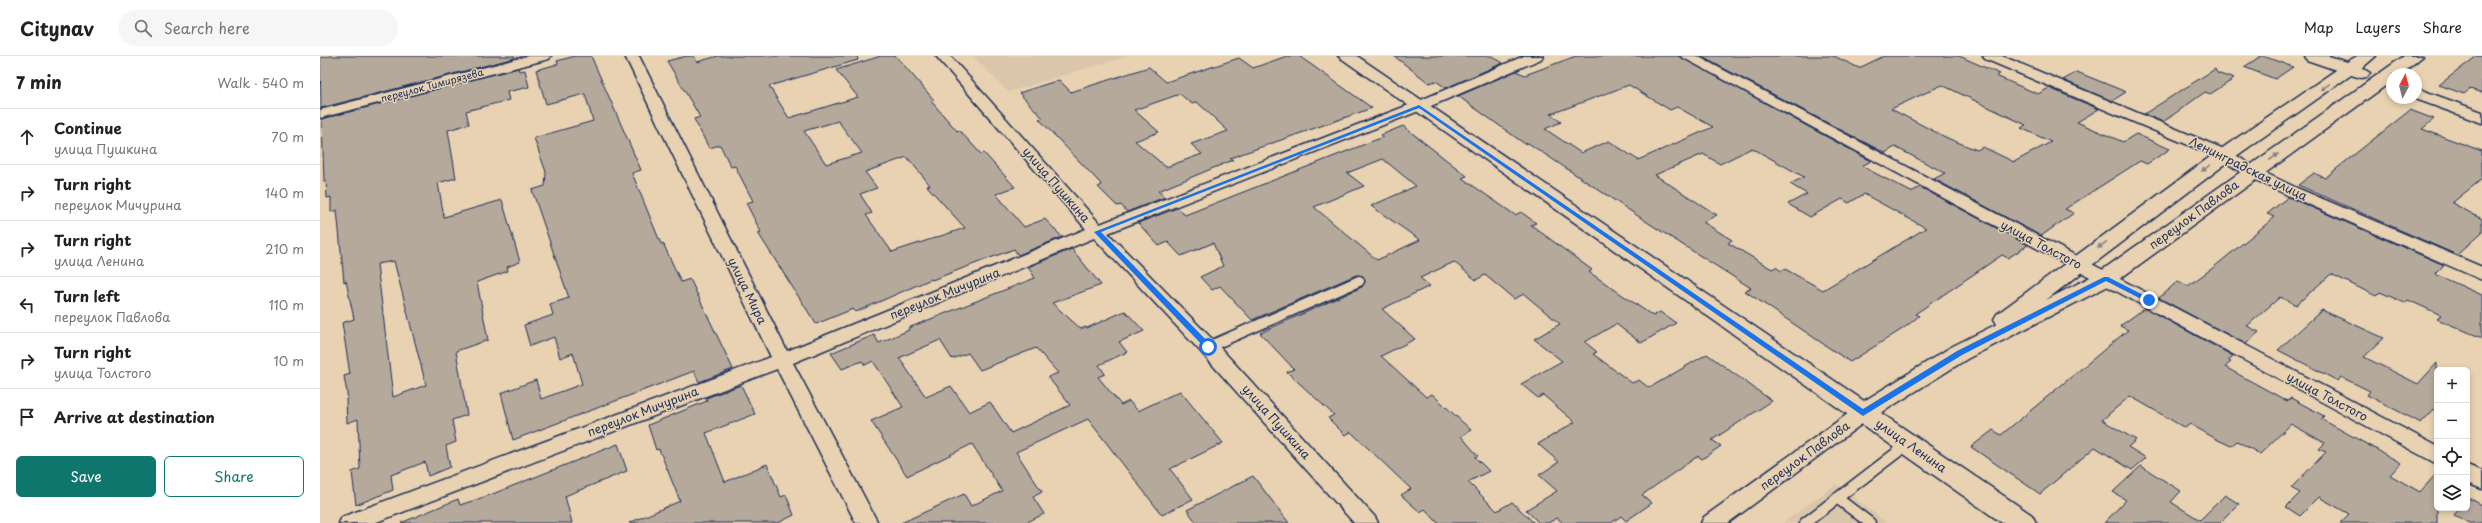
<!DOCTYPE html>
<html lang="en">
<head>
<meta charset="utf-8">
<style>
  :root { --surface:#fff; --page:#f6f6f6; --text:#222; --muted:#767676; --line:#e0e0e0; --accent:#0f766e }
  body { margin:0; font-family:"Playpen Sans",sans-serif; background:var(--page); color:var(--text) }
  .controls { position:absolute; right:12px; bottom:12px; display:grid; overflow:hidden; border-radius:6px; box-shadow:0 2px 6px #0003 }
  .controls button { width:36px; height:36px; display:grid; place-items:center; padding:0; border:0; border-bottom:1px solid var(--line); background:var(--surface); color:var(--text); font:20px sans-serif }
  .compass { position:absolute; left:2066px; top:12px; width:36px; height:36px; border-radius:50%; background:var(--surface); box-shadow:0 2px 6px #0003; rotate:7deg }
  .stop { position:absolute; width:12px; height:12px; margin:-9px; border:3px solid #1a73e8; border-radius:50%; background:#fff }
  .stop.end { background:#1a73e8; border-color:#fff; box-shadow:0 1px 4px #0008 }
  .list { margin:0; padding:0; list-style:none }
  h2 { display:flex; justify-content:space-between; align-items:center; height:52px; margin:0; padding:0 16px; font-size:17px }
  h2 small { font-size:13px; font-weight:400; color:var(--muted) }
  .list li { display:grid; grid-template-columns:26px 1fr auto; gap:12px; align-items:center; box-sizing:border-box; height:56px; padding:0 16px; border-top:1px solid var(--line) }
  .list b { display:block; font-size:15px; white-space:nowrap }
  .list p { margin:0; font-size:13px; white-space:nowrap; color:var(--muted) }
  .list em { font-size:13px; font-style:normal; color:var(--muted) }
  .actions { display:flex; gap:8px; padding:12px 16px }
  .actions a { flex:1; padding:9px 0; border:1px solid var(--accent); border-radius:6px; text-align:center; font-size:14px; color:var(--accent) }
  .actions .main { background:var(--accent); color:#fff }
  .icon { flex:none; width:22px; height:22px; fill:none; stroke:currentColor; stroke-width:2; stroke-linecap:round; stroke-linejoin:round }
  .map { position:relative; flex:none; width:2162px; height:467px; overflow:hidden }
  header { display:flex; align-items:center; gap:24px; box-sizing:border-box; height:56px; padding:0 20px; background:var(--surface); border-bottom:1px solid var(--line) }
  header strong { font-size:19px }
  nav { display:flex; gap:22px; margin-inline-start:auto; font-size:14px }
  .search { width:280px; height:36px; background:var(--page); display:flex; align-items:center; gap:10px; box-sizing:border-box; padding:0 14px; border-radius:22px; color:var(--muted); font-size:15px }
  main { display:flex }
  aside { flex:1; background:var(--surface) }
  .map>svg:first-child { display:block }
</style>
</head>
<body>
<header>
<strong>Citynav</strong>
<div class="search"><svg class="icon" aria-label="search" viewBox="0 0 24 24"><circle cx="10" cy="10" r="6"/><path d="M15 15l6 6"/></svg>Search here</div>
<nav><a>Map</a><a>Layers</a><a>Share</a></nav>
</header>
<main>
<aside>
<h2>7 min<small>Walk · 540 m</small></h2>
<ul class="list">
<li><svg class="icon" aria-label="ahead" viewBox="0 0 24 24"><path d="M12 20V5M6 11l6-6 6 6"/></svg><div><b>Continue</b><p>улица Пушкина</p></div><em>70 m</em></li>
<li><svg class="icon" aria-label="right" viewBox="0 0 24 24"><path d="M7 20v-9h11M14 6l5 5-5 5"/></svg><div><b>Turn right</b><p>переулок Мичурина</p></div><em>140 m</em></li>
<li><svg class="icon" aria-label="right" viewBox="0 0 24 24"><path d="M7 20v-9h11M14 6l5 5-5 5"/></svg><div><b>Turn right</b><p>улица Ленина</p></div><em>210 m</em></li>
<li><svg class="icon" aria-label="left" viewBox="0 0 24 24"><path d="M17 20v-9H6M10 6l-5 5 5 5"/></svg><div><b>Turn left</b><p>переулок Павлова</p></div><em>110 m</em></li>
<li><svg class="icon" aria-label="right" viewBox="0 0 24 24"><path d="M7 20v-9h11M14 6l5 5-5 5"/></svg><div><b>Turn right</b><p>улица Толстого</p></div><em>10 m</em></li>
<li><svg class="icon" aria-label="arrive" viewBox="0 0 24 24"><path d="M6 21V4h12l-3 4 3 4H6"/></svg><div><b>Arrive at destination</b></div></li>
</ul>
<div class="actions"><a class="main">Save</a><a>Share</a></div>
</aside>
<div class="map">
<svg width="2162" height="467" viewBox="0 0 2162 467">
  <rect width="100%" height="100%" fill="#e8d2b1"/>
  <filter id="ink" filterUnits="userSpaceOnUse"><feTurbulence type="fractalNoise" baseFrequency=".025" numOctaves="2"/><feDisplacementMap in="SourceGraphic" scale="8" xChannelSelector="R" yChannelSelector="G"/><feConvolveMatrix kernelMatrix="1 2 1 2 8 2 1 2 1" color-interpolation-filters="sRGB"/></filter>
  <g filter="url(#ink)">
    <path fill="#d9c6ab" d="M653,0H808L688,36Z
      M1516,428L1567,467H1463Z"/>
    <path fill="#b5a99c" stroke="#1b2f5e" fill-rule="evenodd" d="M9,0H194L195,2L1,52L0,2Z
      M255,0H271L321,114L312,117L341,188L343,187L361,226L370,223L413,313L379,326L374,315L193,384L181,337L216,324L221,343L262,328L253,297L240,302L234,281L210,290L204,269L233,259L230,248L249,242L212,134L225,130L226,116L214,82L273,65L265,38L226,48L216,14L238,8L237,5Z
      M367,0H374L377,6L398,0H537L538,4L449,30L469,62L538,41L516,14L561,0H576L614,44L611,45L637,75L639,74L661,98L664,97L695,131L676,138L704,171L725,163L742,181L698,199L694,193L612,224L611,223L536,256L533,253L496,268L438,177L441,176L426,147L433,145L415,110L411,111L400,89L389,92L374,63L380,61L347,5ZM518,65L542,97L506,108L484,75ZM587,101L610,129L607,130L645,172L572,196L546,159L552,157L540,138L557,132L545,116Z
      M967,0H979L1052,52L910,102L913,104L838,135L845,141L807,156L801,149L797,150L778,131L782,129L719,63L723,62L699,37L739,24L751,36L829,11L846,26L919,2L933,12ZM860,38L872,48L877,46L908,75L871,88L882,98L846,111L815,85L839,76L814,54Z
      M1074,0H1172L1183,7L1126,32L1116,25L1109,27Z
      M1256,0H1359L1551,105L1542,110L1549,114L1591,136L1600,131L1708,189L1688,202L1682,199L1595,258L1599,260L1584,272L1530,306L1425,235L1431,232L1333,170L1208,87L1205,88L1138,40L1196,15L1205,19ZM1309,29L1350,54L1357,51L1393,71L1318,104L1289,85L1261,97L1225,73L1241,66L1231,58ZM1432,92L1484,121L1470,128L1487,138L1468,148L1490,161L1522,143L1529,147L1544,138L1606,172L1503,234L1465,213L1461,215L1456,211L1452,213L1408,187L1412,184L1383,166L1397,159L1335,119L1383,98L1400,108Z
      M1380,0H1514L1539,12L1564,0H1639L1680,18L1676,20L1718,38L1729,32L1779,53L1757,66L1803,86L1816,78L1850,93L1827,108L1820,105L1745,153L1754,157L1721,180L1614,123L1625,117L1575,91L1565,97ZM1622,29L1706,69L1701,72L1731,86L1694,106L1663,91L1657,94L1627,82L1571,53Z
      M1941,0H1943L1973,11L1955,23L1924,11Z
      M2157,0H2162V37L2150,33L2144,38L2119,29Z
      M198,12L199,15L205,14L209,31L187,36L189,44L146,55L149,68L128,74L136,122L118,127L124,161L182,144L200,206L187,211L188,215L157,226L168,284L136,295L147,359L132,364L136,386L126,390L130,411L108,420L105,406L71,419L73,434L36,449L32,416L40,413L38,363L27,367L26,343H28L24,320L30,318L22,267L34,263L26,225L24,226L17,154L11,156V141L7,142L6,125L4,126L2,63ZM74,205L106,329L73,341L57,208Z
      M1895,13L1897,17L1914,23L1890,38L1885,36L1843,66L1824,58Z
      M1757,16L1806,36L1792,45L1743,24Z
      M2090,54L2114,63L2102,73L2162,95V123L2132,147L2162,163V176L2137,199L1978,129L1994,117L2005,122Z
      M1083,70L1147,120L1142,122L1195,159L1201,156L1216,167L1211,169L1272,214L1269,216L1333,260L1340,256L1356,267L1321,287L1296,268L1265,286L1277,296L1273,298L1312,327L1319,324L1329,332L1387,298L1452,345L1392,384L1401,390L1382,403L1378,400L1322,439L1332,447L1306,465L1301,460L1291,467H1243L1237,462L1228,467H1219L1206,454L1237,435L1219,419L1239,406L1218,388L1255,366L1223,339L1218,342L1201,328L1242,305L1214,283L1240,268L1204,238L1194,243L1165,219L1156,224L1134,206L1100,222L1110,230L1062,253L1095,283L1061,300L1106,341L1112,338L1151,374L1141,380L1158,400L1155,401L1169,415L1148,426L1177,455L1192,446L1214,467H1118L1105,453L1100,456L1081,439L1091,433L1031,376L1025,379L1008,362L1014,359L967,316L974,313L940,277L1042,231L1045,226L1043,220L1036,219L932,264L900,230L892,234L880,221L903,210L893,187L861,200L848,186L839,190L818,167L857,152L865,159L1063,81L1061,79ZM1063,103L1096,130L1051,150L1100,184L1057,204L994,151L1044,130L1027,117Z
      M1968,141L2124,209L2116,217L2117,219L2162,239V282L2117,263L2121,259L2088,244L2085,247L2060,236L2056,240L2011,218L1976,249L1960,241L1927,270L1939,276L1926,288L1839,242L1858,225L1868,230L1894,211L1955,161L1947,158Z
      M752,193L781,229L732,247L761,273L765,271L767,272L805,255L824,275L799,286L807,296L779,309L785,318L778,321L801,349L809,345L818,355L860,335L903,387L850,413L873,443L842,459L768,363L696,396L722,436L713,441L724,458L705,467H581L644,438L651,450L682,435L652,388L587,420L551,365L583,351L553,305L545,309L542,305L522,313L511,297L554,279L559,287L589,274L588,272L715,222L708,211ZM620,284L632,303L648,297L660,314L716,292L738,317L728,321L750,349L691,377L670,346L649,356L631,330L606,341L579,302Z
      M1825,252L1913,300L1908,304L1911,306L1905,311L1967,345L1971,342L2004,360L2001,363L2081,407L2070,419L2100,436L2117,417V467H2020L2029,458L1999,441L1980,460L1966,451L1980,437L1971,432L2006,396L1999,393L2005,387L1971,368L1940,398L1917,385L1911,390L1898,384L1870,368L1865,372L1810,340L1782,364L1816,384L1808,391L1826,402L1812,414L1775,391L1720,438L1651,391L1673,374L1681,379L1808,274L1800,270Z
      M2002,254L2064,282L2044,301L2098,328L2117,307V350L2101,367L2047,339L2050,335L2021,321L2018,325L1958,294Z
      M421,329L435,358L386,377L405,426L447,408L461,441L466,439L474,459L458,467H309L360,445L339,393L336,394L328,369L387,345L386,342Z
      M298,388L307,415L245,440L252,467H81L138,443L140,449L170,439Z
      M1821,410L1861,435L1851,446L1880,464L1905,439L1919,448L1900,467H1784L1806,444L1793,436Z
      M933,420L969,467H877L867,454Z
      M2149,442L2162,449V467H2149L2134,459L2140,452H2147Z"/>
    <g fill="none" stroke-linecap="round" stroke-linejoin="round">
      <g stroke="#1b2f5e" stroke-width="13">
        <path id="lane" d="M888,291L1039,225
          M1517,442L1550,467
          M1485,467L1588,388"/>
      </g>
      <g stroke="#1b2f5e" stroke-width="3">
        <path id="street" d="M208,0H231L229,3L0,62V54Z
          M305,0H319L467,295L766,173L616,0H630L780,168L1094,47L1204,0H1223L1221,3L1104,53L788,177L895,286L1055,461L1058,467H1034L881,296L774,182L473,307L558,467H536L457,313L54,467H19L22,461L451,301Z
          M1360,0H1377L2117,390V408Z
          M1663,0H1682L1911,96L1939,114L1977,132L2162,211V224L1965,138L1927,120L1899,102L1665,3Z
          M1543,350L1550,352L1553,357L1550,362L1408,467H1381L1384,461L1536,352Z
          M2147,409L2162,415V433L2147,427Z"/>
      </g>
      <g stroke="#1b2f5e" stroke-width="3">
        <path id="secondary" d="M1018,0H1037L1544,345L1631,291L1677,268L1674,263L1677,258L1898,95L2016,14L1987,4L1985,0H2009L2027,6L2037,0H2056L2042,12L2050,17L2047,21L2041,22L2031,19L1912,103L1726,244L1778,217L2084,0H2103L2081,18H2072V25L1794,227L1647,303L1561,357L1712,459L1716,467H1682Z
          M2096,32L2162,56V67L2093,42H2096Z"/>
      </g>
      <use href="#lane" stroke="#e8d2b1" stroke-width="10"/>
      <use href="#street" fill="#e8d2b1" fill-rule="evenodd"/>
      <use href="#secondary" fill="#e8d2b1" fill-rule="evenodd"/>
    </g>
    <defs><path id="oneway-solid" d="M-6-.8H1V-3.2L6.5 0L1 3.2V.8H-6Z"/></defs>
    <g fill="#828088">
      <use href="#oneway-solid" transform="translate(2005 31) rotate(146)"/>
      <use href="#oneway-solid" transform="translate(1954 101) rotate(-36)"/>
      <use href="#oneway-solid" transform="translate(1886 112) rotate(144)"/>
      <use href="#oneway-solid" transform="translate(1782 189) rotate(144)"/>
    </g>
  </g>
  <path fill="#1a73e8" d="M1099,49L1543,353L1637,295L1784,221H1788L1833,244L1827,246L1786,225L1642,299L1543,360L1099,52L781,176L891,289V293H886L774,176Z"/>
  <g text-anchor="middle" stroke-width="3" stroke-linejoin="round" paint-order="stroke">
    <g font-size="10" fill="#1b2f5e" stroke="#e8d2b1">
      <text transform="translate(112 29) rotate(-15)" y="4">переулок Тимирязева</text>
    </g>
    <g font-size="12" fill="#1b2f5e" stroke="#e8d2b1">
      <text transform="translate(1928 113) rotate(26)" y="4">Ленинградская улица</text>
      <text transform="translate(736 129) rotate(49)" y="4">улица Пушкина</text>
      <text transform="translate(1874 159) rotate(-36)" y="4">переулок Павлова</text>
      <text transform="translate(1721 189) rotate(28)" y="4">улица Толстого</text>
      <text transform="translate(427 235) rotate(64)" y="4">улица Мира</text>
      <text transform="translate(625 238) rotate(-22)" y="4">переулок Мичурина</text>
      <text transform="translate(2007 341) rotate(28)" y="4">улица Толстого</text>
      <text transform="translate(323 356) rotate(-21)" y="4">переулок Мичурина</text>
      <text transform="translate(956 366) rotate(48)" y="4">улица Пушкина</text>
      <text transform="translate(1591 390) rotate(35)" y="4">улица Ленина</text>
      <text transform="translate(1485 400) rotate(-36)" y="4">переулок Павлова</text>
    </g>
  </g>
</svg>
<div class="controls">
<button>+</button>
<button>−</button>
<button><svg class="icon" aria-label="locate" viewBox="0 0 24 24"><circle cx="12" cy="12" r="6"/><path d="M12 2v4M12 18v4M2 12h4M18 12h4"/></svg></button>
<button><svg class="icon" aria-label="layers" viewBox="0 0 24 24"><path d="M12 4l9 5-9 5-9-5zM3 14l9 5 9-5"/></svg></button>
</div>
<svg class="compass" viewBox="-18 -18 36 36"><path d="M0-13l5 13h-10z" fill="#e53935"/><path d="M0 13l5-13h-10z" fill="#767676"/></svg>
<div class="stop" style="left:888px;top:291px"></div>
<div class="stop end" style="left:1829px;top:244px"></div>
</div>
</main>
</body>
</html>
